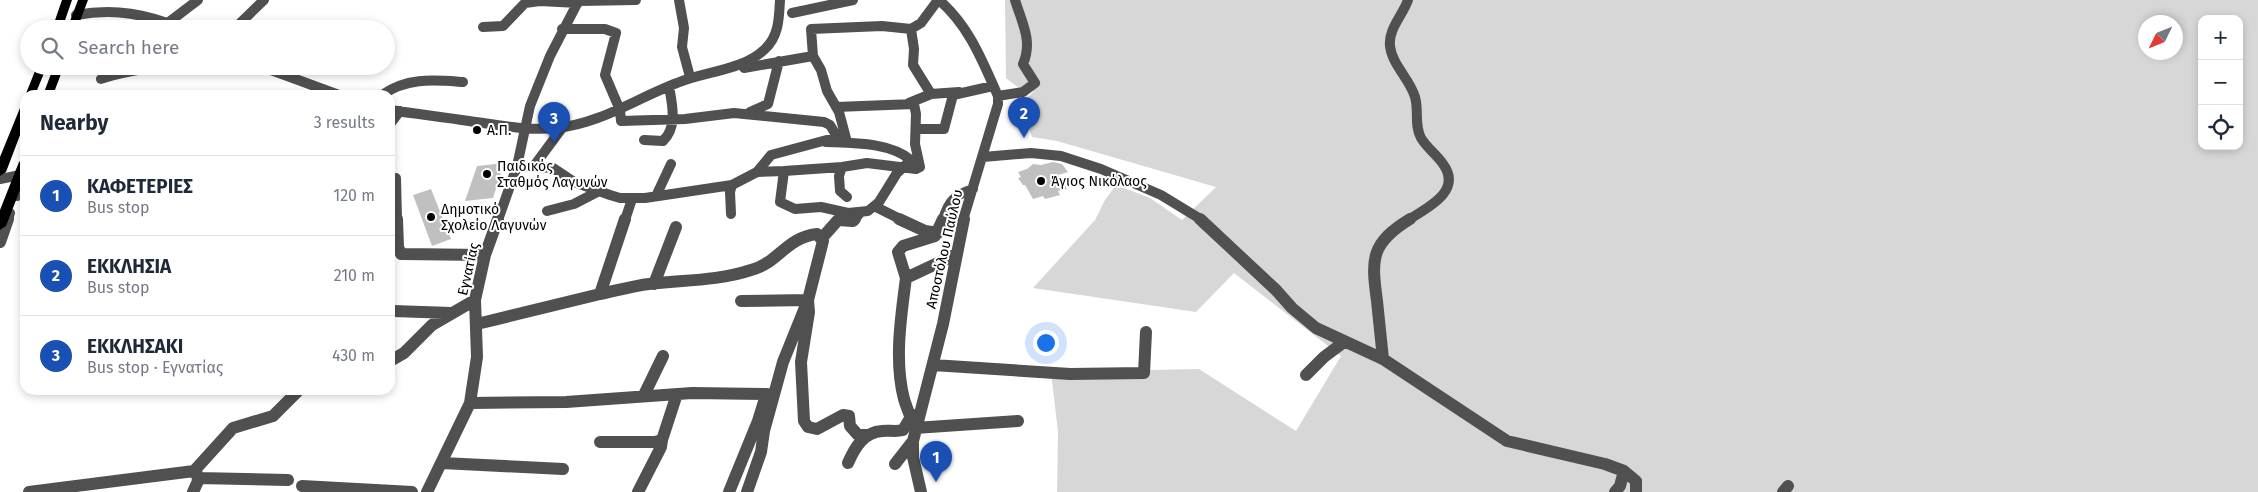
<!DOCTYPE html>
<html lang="en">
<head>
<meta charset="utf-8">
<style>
  :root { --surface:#fff; --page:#f6f6f7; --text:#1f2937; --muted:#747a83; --line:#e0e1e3; --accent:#2563eb }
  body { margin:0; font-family:"Fira Sans",sans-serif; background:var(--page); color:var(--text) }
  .controls { position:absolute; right:15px; top:15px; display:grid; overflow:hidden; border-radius:10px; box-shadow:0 2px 8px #0003 }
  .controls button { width:45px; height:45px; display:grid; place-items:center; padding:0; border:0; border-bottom:1px solid var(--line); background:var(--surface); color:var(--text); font:25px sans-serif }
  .compass { position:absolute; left:2138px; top:15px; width:45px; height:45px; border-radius:50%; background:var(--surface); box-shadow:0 2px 8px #0003; rotate:227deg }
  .you { position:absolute; left:1045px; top:342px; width:18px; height:18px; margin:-12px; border:4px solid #fff; border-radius:50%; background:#1a73e8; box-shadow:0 0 0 8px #1a73e833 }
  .badge { display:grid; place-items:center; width:32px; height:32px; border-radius:50%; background:var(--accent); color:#fff; font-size:16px; font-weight:700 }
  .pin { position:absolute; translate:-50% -41px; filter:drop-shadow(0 1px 2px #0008) }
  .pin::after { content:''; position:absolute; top:26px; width:18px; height:15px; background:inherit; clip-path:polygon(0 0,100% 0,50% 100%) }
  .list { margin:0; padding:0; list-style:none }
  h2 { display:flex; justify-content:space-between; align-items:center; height:65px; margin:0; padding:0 20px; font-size:21px }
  h2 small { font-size:16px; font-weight:400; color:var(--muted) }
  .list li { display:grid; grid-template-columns:32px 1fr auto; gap:15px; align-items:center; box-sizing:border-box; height:80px; padding:0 20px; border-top:1px solid var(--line) }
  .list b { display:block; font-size:19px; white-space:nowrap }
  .list p { margin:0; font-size:16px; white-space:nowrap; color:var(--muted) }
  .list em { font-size:16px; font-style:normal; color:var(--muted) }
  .icon { flex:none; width:28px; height:28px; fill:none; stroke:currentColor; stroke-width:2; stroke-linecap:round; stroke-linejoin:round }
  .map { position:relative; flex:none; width:2258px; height:492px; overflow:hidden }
  .search { position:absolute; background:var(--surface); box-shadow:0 2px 8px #0003; left:20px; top:20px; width:375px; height:55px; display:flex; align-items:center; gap:12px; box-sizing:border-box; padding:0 18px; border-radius:28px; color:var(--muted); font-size:19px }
  .panel { position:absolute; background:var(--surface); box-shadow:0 2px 8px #0003; left:20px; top:90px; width:375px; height:305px; border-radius:15px }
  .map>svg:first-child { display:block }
</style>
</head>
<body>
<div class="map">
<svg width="2258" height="492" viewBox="0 0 2258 492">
  <rect width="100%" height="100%" fill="#fff"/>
  <path fill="#d7d7d7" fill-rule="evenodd" d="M1005,0H2258V492H1057L1058,432L1051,372L1199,369L1296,431L1341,356L1234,273L1196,312L1033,288L1095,220L1105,200L1116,185L1150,198L1182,220L1216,187L1057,141L1032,137L1026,119L1028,97L1034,91L1016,86L1006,78ZM2202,19H2239V146H2202ZM2146,22H2176V52H2146Z"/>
  <path fill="#c0c0c0" d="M1053,162L1062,164L1068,172L1058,175L1067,189L1058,191L1060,195L1045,199L1043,196L1033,199L1025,185H1023L1018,178L1021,177L1018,172L1027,169L1033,164L1041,165Z
    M504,163L493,198L465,201L477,166Z
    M431,189L451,239L432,246L413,195Z"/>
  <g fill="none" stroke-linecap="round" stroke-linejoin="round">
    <path stroke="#505050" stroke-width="10" d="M679,0L684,28L682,47L690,77
      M939,0C969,26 982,60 998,96V104L963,220
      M1408,0C1403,15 1388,29 1390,46C1392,65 1410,79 1415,97C1419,110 1414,125 1421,138C1427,148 1437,155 1443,164C1463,191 1427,208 1408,220
      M579,1L636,0
      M792,13L853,0
      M76,15C115,8 147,14 183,29
      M169,22L198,0
      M483,27L503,26L525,3L540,1L578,3
      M234,29L264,0
      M813,56L821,70L827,91L839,112L847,142
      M260,66L339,95
      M744,68L813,56L811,29L882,26L911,29
      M101,79C118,72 135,72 152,66
      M931,94L913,65L914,49L911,29L921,23L938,0
      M382,95C407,77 434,80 463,82
      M998,96L1023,92L1035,83L1023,64C1033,41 1022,23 1015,0
      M909,103L931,94L959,92
      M390,110C416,114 443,117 469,121C498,125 527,131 556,128C600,124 637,98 677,83C705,71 742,71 765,49C779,36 779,18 780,0
      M750,112L768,104L779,61
      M390,124L400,111
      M917,129H944L953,95L993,86
      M644,140L663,141C678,127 672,104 669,86
      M983,157L1031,153L1061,156L1101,169L1161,195L1202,220
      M517,166L553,168L574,182L610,195L620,198H645L732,185L757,172L771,155L834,138L836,135L830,125L824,122L734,113L685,119L621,121L620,110L605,75L616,33L605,29H562
      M534,166L562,128
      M842,167L839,176L840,191L847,197
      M784,171L842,167L867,163L916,169L920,167L915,144L916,114L914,104L836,107
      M757,172L784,171L780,202L795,209L821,207L848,213L868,211L879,202L897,173L911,160C889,142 853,143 826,142
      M396,178L397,220
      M0,179L25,174
      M17,196L25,177
      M656,196L671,164
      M876,207L902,220
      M547,211L574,204L599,191
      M731,214L730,192L732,185
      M8,220L10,213
      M498,220L517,166L530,106L550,56L579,0
      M625,220L632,199
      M854,220L860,213
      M943,220C948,201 955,195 973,189"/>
    <path stroke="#505050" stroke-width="12" d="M397,219L398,247
      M625,219L600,294C616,291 632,286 649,284C683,280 718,281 751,270C780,262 785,238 817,234L823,241L808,300L783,362L764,431L761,452L747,492
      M899,219L925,231L938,233
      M1200,219L1276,290L1292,308L1316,328L1383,359L1507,441L1605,464L1624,471L1636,481V492
      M822,238L838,220L853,221L855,219
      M0,242L8,219
      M390,247H398L401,254L485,255
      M957,254L906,278C901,316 894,361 904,399C907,409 911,418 915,428L1018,421
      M906,278L898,252L903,246L935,236L943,219
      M654,284L676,227
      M741,301L808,300L809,312L801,362L804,421L808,427L817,429L843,415L849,416L850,426L858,435H868
      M393,311L451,313
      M477,324L600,294
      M1383,359C1381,340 1379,320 1377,301C1371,258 1371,243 1410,219
      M390,361L404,353L432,325L475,300
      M933,365L1070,374L1144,373L1146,332
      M1306,375L1324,357L1344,342
      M644,395L663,356
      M470,403L566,402L692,393L767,394
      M600,442H655L662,440L677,394
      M442,463L563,469
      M848,463C855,447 864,432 882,431C889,430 896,432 903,430L909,420L916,415
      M895,464L913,441
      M199,478L288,480
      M302,486L412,492
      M29,492L194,471L233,428L273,416L299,390
      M193,492L198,481L197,474
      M427,492L470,403L477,357L475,300L485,255L498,219
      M638,492L661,447L662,440
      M729,492L758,421L766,395
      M921,492L913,457V441L943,324L964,219
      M1615,492L1620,486L1624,471
      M1783,492L1788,486"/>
    <path fill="#000" fill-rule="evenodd" d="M62,0H72L62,29H52Z
      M78,0H88L77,29H67Z
      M37,66H47L35,95L25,96Z
      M54,66H64L53,95H43Z
      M25,105V122L6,172L0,176V157L20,108Z
      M25,158V177L6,226L0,230V210L19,162Z"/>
  </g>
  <g fill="#000" stroke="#fff" stroke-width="2">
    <circle cx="477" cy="130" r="5"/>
    <circle cx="487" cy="174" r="5"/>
    <circle cx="1041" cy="181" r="5"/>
    <circle cx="431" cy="217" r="5"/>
  </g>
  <g text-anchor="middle" stroke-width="4" stroke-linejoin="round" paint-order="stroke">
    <g font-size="14" fill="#000" stroke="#fff" text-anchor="start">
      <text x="487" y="135">Α.Π.</text>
      <text x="497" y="171">Παιδικός<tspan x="497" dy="16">Σταθμός Λαγυνών</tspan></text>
      <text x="1051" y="186">Άγιος Νικόλαος</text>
      <text x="441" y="214">Δημοτικό<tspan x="441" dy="16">Σχολείο Λαγυνών</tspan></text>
    </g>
    <g font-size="14" fill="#000" stroke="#fff">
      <text transform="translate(944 249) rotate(-77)" y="5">Αποστόλου Παύλου</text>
      <text transform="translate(468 269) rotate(-77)" y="5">Εγνατίας</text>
    </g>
  </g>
</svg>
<div class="controls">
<button>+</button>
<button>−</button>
<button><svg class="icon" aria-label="locate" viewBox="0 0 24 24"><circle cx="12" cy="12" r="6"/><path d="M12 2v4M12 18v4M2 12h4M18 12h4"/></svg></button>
</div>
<svg class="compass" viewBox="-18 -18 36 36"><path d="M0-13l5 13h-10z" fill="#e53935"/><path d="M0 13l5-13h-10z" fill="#747a83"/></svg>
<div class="you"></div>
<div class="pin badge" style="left:936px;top:482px;background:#1a4fb4">1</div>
<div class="pin badge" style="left:1024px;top:138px;background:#1a4fb4">2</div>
<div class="pin badge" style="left:554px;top:143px;background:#1a4fb4">3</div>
<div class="search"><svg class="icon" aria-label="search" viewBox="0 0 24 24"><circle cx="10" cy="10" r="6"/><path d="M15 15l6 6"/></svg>Search here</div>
<section class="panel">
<h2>Nearby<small>3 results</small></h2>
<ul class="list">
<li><span class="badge" style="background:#1a4fb4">1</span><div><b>ΚΑΦΕΤΕΡΙΕΣ</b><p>Bus stop</p></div><em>120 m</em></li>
<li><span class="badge" style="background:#1a4fb4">2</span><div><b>ΕΚΚΛΗΣΙΑ</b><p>Bus stop</p></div><em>210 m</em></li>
<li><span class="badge" style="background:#1a4fb4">3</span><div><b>ΕΚΚΛΗΣΑΚΙ</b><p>Bus stop · Εγνατίας</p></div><em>430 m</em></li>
</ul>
</section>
</div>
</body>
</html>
